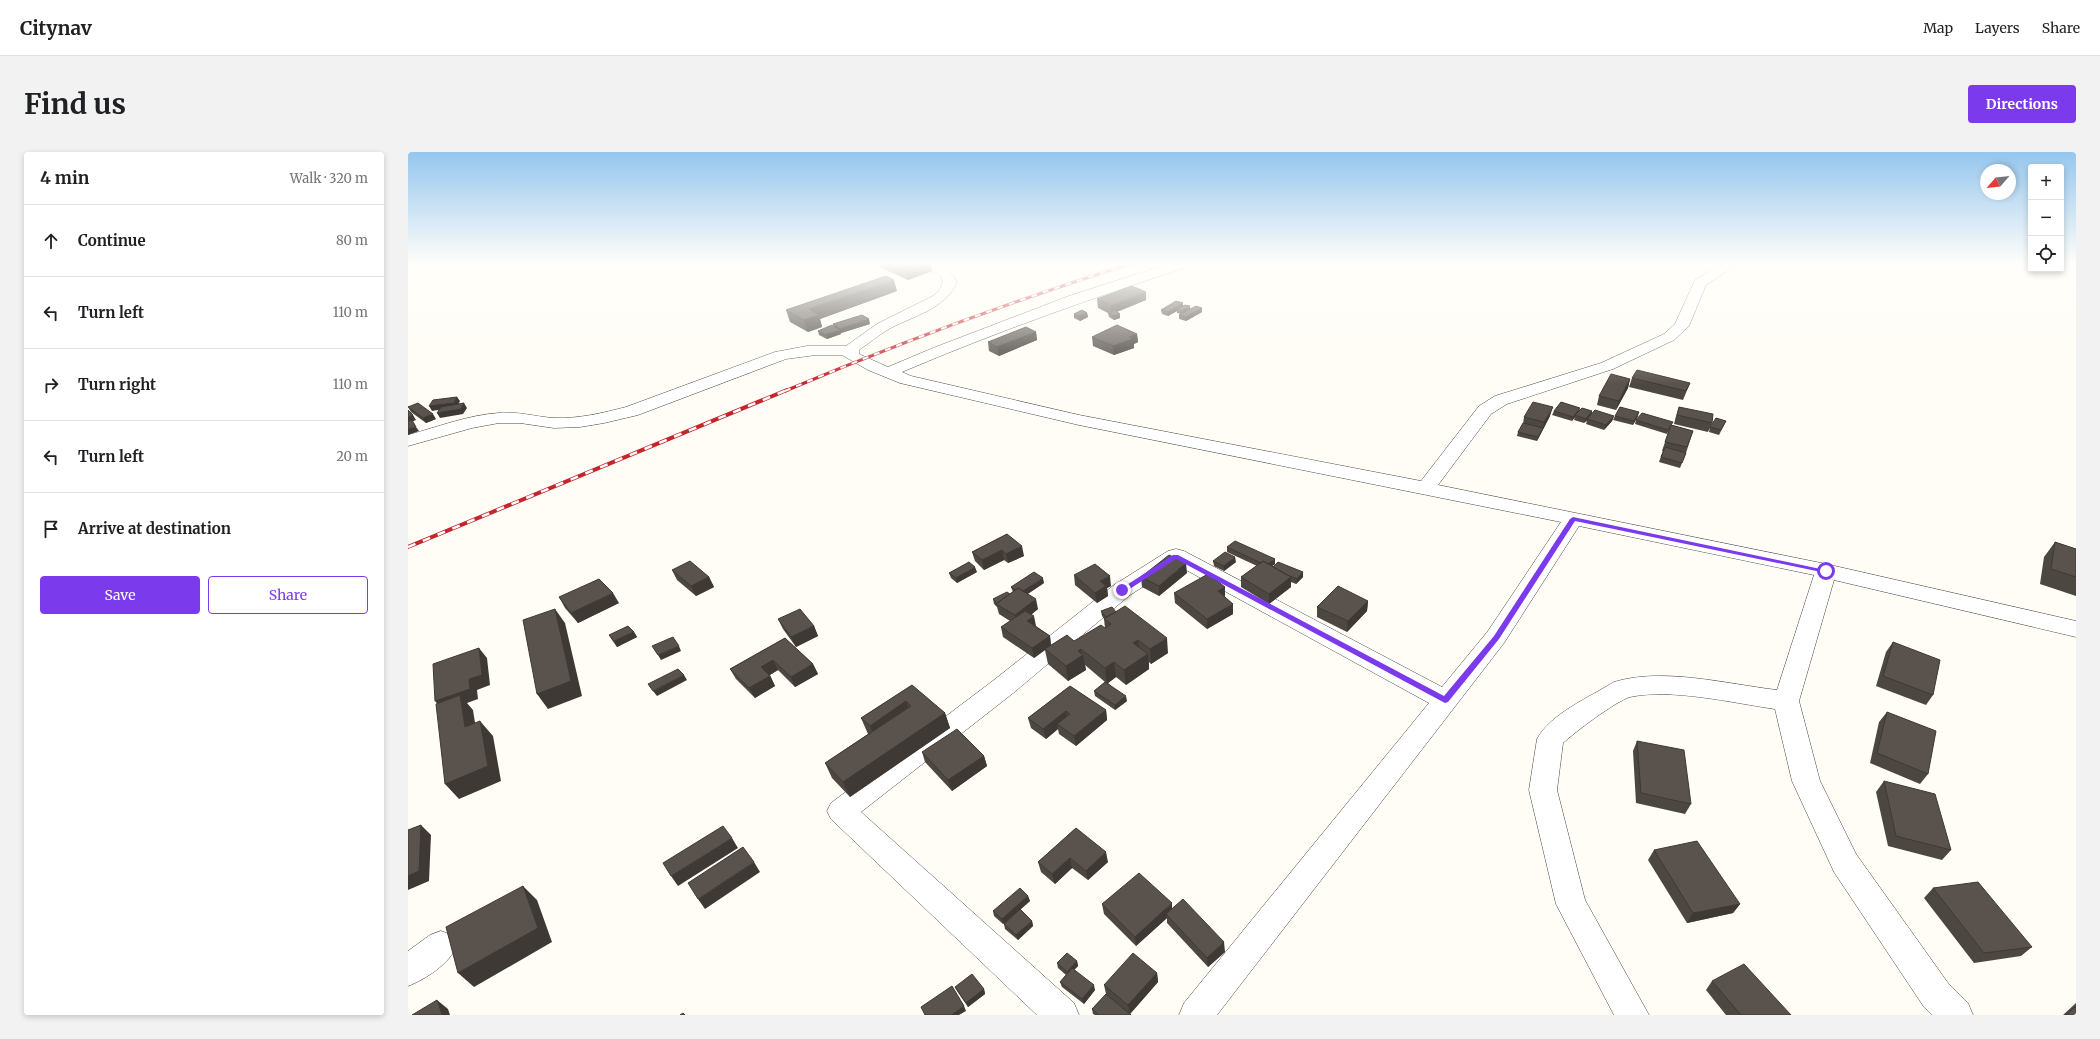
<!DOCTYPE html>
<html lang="en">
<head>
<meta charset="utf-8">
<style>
  :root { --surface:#fff; --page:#f2f2f2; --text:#202124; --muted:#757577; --line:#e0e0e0; --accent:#7c3aed }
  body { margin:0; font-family:Merriweather,serif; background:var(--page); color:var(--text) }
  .controls { position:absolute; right:12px; top:12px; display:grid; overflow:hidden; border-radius:4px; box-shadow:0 2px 6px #0003 }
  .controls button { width:36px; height:36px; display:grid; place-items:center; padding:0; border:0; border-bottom:1px solid var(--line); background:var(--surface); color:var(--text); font:20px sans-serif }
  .compass { position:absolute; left:1572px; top:12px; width:36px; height:36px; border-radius:50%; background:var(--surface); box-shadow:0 2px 6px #0003; rotate:242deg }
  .stop { position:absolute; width:12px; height:12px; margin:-9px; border:3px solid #7c3aed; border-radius:50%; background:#fff }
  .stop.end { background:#7c3aed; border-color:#fff; box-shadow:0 1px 4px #0008 }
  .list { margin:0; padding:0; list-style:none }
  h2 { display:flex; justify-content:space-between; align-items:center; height:52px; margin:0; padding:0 16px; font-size:17px }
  h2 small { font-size:13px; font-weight:400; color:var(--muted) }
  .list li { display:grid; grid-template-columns:26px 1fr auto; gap:12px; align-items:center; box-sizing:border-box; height:72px; padding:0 16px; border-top:1px solid var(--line) }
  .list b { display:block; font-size:15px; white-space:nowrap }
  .list em { font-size:13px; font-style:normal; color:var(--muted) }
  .actions { display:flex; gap:8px; padding:12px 16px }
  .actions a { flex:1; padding:9px 0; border:1px solid var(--accent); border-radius:4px; text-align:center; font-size:14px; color:var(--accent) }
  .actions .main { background:var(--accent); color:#fff }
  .icon { flex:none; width:22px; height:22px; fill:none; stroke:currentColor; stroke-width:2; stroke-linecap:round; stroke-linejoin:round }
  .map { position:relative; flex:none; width:1668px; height:863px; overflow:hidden; border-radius:4px }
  header { display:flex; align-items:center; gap:24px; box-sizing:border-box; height:56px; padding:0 20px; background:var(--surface); border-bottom:1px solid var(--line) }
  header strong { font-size:19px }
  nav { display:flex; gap:22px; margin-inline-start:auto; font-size:14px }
  .intro { display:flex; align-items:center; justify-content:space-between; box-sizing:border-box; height:96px; padding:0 24px }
  h1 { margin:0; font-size:28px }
  .button { padding:10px 18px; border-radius:4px; background:var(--accent); color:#fff; font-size:14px; font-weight:700 }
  main { display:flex; gap:24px; padding:0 24px }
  aside { flex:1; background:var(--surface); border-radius:4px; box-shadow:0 2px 6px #0003 }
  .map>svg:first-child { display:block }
</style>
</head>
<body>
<header>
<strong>Citynav</strong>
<nav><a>Map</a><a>Layers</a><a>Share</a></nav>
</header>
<div class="intro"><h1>Find us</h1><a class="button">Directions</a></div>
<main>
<aside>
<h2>4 min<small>Walk · 320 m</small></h2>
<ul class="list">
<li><svg class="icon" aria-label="ahead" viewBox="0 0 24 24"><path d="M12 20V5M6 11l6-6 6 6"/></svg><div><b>Continue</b></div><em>80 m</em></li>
<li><svg class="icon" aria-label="left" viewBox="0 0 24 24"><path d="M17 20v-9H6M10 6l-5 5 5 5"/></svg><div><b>Turn left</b></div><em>110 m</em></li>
<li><svg class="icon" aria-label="right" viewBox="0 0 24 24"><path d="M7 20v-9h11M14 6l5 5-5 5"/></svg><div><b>Turn right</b></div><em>110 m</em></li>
<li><svg class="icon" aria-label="left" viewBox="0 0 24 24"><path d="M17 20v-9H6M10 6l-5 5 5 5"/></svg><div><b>Turn left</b></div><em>20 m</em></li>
<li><svg class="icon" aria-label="arrive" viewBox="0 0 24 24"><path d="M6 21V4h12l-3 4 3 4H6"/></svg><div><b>Arrive at destination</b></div></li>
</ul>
<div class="actions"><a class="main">Save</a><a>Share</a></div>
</aside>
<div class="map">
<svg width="1668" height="863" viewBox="0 0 1668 863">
  <rect width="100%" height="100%" fill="#fffdf5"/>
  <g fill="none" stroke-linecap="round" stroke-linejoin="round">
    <g stroke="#444" stroke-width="1">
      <path id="minor" d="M509,111C527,111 540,112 549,130C537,158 504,164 479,178C470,184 461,191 451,198V202L480,215L525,196L661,144L763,111H783L782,114C684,146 588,180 494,220L503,224L671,263L1013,329L1071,254L1087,244L1193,211L1256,182L1267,172L1287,128L1315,111H1331L1298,133L1281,174L1266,188L1205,217L1099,252L1083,262L1030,333L1418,412L1668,469V485L1426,428L1391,549L1412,629L1448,702L1540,831L1560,851L1565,863H1524L1516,855L1426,720L1384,629L1367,557C1325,551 1263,536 1222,545C1208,549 1167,580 1155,591L1149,638L1177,748L1241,863H1206L1148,752L1121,638L1129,587C1142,562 1182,545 1206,530C1255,515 1318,532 1369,538L1406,423L1171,374L1096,491L809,863H771L776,851L1021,551L769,413L722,443L604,542L453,660L666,851L671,863H629L423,667L419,659L423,651L586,528L706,433L760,399L768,397L776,399L1034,535L1080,479L1153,370L671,273L492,231L460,218L434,203H408L378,207L230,263L196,271L172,275L146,276L112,271H91L64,276L0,294V283C30,275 60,263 91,261C110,259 128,265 146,266C170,267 195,261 218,255L367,200L399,194H438L469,172L525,144L532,137L535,130L533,124Z
        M33,779L44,783L49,794C41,812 18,827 0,834V799L22,783Z"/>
    </g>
    <use href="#minor" fill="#fff" fill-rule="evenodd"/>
    <g stroke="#c4262e" stroke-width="3">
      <path id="rail-far1" d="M377,239C491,191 607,148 725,111"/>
    </g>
    <g stroke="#c4262e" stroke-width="4">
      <path id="rail" d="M0,395L379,238"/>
    </g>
    <use href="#rail-far1" stroke="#fff" stroke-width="2" stroke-dasharray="6" stroke-linecap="butt"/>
    <use href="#rail" stroke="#fff" stroke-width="2.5" stroke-dasharray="8" stroke-linecap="butt"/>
  </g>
  <path fill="#4d4742" d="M470,111H522L524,119L500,128L471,115Z
    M489,139L412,167L414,175L400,180L382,170L378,158Z
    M689,147L738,148L709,160L712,166L706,168L701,165L700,161L690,156Z
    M775,151V153L782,157L794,156V160L778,169L771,167V163L773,162L769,161V159L760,164L754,162L753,158Z
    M679,161L680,165L672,169L666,166V162Z
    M425,172H462L433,181V182L419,187L411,183L410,179L426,174Z
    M628,180L629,188L591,204L581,199L580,190Z
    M729,182L730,190L726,192V196L706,203L685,194L684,185Z
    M1224,226L1282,231L1275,248L1221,235Z
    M1222,227L1220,236L1208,258L1189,253L1191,244Z
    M0,255L28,267L18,271L3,260Z
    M1271,255L1304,271L1300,280L1266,272L1268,264Z
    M1146,259H1184V262L1206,264L1204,269L1196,278L1178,272L1179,269L1176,271L1166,268L1167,265L1164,269L1144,263Z
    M1142,264L1129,289L1109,284L1110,280L1115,272L1116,265Z
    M1207,264H1230L1225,273L1205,268Z
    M1228,268L1264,273L1285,279L1278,301L1272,316L1251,310L1255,299H1254L1261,278L1259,282L1227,272Z
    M1318,269L1311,283L1301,280L1302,275Z
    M599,382L616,404L600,411L596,408L576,418L567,409L564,400Z
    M1647,390L1668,397V444L1632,432L1636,405Z
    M819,395L867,412L864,414L865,415L895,420V425L888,432L883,430V435L861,452L833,435V425L849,414L819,400Z
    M805,409L828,410L816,419L806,414Z
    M264,418L301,425L306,435L288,444L269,428Z
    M569,420L549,431L543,426L541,421Z
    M779,421L751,444L734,435L733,425Z
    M666,423L703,434L699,436L700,444L689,451L667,433Z
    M636,431L619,442L630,457L623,463L628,474L642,484L643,493L666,489L697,476L696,467L694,464L693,459L708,460L760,501L743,512L741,510V517L718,533L708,525L700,531L719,549L707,558L687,544L686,539L697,530L677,513L678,518L660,529L640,512L637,498L626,506L595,485L593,475L602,469L591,462L589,455L586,452L585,447L602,442L605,440L603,435Z
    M817,435V445L825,462L799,477L767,451L766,441Z
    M151,445L211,451L170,471L157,456Z
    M960,449L959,459L939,480L909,465V455Z
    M370,467L406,474L410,484L388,495L375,477Z
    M226,480L229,485L209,495L204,488L201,483Z
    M377,486L405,512L410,522L387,535L370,518L362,523L367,534L347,546L328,527L322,517Z
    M1485,490L1525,543L1518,553L1468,534L1478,500Z
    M504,533L537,561L542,576L442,645L424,626L417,611L460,582L453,566Z
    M662,534L698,558L699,568L668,594L651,582L650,577L638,587L623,576L620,566Z
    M1479,560L1520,622L1512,632L1462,611L1471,570Z
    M1229,589L1283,652L1277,662L1228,651L1225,599Z
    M514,600L576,604L579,614L544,639L517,610Z
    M1476,629L1543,698L1534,708L1480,694L1468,640Z
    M668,676L700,710L680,728L664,716L647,732L633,720L630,710Z
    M1246,698L1332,752L1325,761L1279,771L1240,708Z
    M1525,736L1624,795L1613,804L1566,811L1516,746Z
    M620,744L622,749L612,758L624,769L625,774L610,788L597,777L596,772L597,771L595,772L586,764L585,759Z
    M694,752L764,757L817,800L800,815L759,771V766L728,794L696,762Z
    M669,809L670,814L666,818L687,838L676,852L654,835L652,830L658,823L650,816L649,811Z
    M749,821L750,830L722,862L723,863H687L685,862L684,857L698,842L696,833Z
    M1304,829L1383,863H1318L1298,838Z
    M547,835L576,837L577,842L560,855L549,839Z
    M1668,851V863H1655Z"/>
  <path fill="#3f3936" d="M522,111L524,119L500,128L498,120Z
    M486,128L489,139L412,167L414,175L400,180L396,168L401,157Z
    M738,140V148L703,162V154Z
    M775,151V155L769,157V159L760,164V160Z
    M782,154V159L775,163L774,159Z
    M794,156V160L778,169V165Z
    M679,161L680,165L672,169L671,164Z
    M712,162V166L706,168V164Z
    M461,167L462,172L433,181L432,177Z
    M432,178L433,182L419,187L417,183Z
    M628,180L629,188L591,204L589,195Z
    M729,182L730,190L726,192V196L706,203L705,194Z
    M1222,227L1220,236L1208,258L1211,249Z
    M49,245L52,249L49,255L24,259L21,254Z
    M56,251L59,256L55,262L32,266L29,261Z
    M1145,255L1142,264L1129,289L1130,285L1134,277L1136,270Z
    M1172,256L1171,260L1167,263V265L1164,269L1165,265Z
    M1184,259L1183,263L1179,267L1176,271L1178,267Z
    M1231,260L1230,264L1225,273L1226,269Z
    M25,262L28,267L18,271L15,266Z
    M5,263L8,268L1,271L0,269V265Z
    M1206,264L1204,269L1196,278L1198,273Z
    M8,275L11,279L0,283V277Z
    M614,394L616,404L600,411L598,402Z
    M594,398L596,408L576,418L574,408Z
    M827,405L828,410L816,419V414Z
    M867,407V412L859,418V413Z
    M778,411L779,421L751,444V434Z
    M567,415L569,420L549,431L548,426Z
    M895,420V425L888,432L889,427Z
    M702,424L703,434L699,436L700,444L689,451L687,441L692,429Z
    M301,425L306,435L288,444L283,434Z
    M883,425V435L861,452V442Z
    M635,426L636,431L614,446L613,441Z
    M817,435V445L810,439Z
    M205,441L211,451L170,471L163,461Z
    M628,447L630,457L609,473L607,463Z
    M960,449L959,459L939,480L940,469Z
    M825,452V462L799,477V467Z
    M147,457L157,471L174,544L140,557L129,542Z
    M626,464L628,474L619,469Z
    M406,474L410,484L388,495L383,485Z
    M226,480L229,485L209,495L206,489Z
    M642,484L643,494L637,497V498L626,506L624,496Z
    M759,486L760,501L743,512L742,497Z
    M730,488L732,503L725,491Z
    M271,494L273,499L253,508L250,503Z
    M71,496L79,506L82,533L69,538L70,547L59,551L65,558L70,590L36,559L27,549L61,527Z
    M673,497L674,504L675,503L678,518L660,529L658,514L670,499Z
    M740,502L741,517L718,533L716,518Z
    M365,508L370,518L358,525L353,515Z
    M706,510L708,525L699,532L697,516Z
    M405,512L410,522L387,535L383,525Z
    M276,523L279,528L249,544L245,539Z
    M362,524L367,534L347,546L341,536Z
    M718,544L719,549L707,558V553Z
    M498,549L504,564L468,589L462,574Z
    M698,558L699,568L668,594L666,584Z
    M658,559L660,569L649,572L650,577L638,587L635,577Z
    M537,561L542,576L442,645L435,630Z
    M72,569L85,584L93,629L51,647L37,632Z
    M576,604L579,614L544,639L540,628Z
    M13,673L23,683L21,729L0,738V724Z
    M324,686L330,696L270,734L263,724Z
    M698,700L700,710L680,728L678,719Z
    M662,706L664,716L647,732L644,722Z
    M346,710L352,720L297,757L290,747Z
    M115,734L129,748L144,790L66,835L50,821Z
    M620,744L622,749L595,772L594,767Z
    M764,751V761L758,762L759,766L728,794L727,785Z
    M1332,752L1325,761L1279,771L1285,761Z
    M624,769L625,774L610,788L608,783Z
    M816,790L817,800L800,815L799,806Z
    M669,809L670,814L660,824L659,820Z
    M749,821L750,830L722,862L720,853Z
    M686,833L687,838L676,852L674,847Z
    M576,837L577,842L560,855L558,851Z
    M29,848L40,857L42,863H34Z
    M556,854L558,859L551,863H543Z"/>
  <path fill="#5a524d" stroke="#3f3936" d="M478,111H522L498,120Z
    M478,124L486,128L401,157L411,163L396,168L378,158Z
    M724,134L738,140L703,154L689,147Z
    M768,149L775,151L760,160L753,158Z
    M777,153L782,154L774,159L769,157Z
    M788,154L794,156L778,165L771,163Z
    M674,158L679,161L671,164L666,162Z
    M707,158L712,162L706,164L700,161Z
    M454,163L461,167L432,177L425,172Z
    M424,173L432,178L417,183L410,179Z
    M709,173L729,182L721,185L725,187L705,194L684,185Z
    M618,175L628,180L589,195L580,190Z
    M1229,218L1282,231L1278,239L1224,226Z
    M1203,222L1222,227L1211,249L1191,244Z
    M49,245L46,251L21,254L25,248Z
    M1125,250L1145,255L1136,270L1116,265Z
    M1153,250L1172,256L1165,265L1146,259Z
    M10,251L25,262L15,266L0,255Z
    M56,251L53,257L29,261L33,255Z
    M1212,255L1231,260L1226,269L1207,264Z
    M1271,255L1305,262L1304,271L1269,263Z
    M1174,256L1184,259L1178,267L1167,263Z
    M0,258L5,263L0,265Z
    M1187,258L1206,264L1198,273L1179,267Z
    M1234,261L1265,270L1260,278L1228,268Z
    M1308,266L1318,269L1313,278L1302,275Z
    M4,268L8,275L0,277V269Z
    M1115,271L1135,276L1130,285L1110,280Z
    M1263,273L1285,279L1279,295L1257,290Z
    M1257,295L1278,301L1274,311L1253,305Z
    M599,382L614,394L598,402L594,398L574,408L564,400Z
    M827,389L867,407L860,412L855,409L853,411L819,395Z
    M1647,390L1668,397V425L1643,417Z
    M817,400L827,405L816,414L805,409Z
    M761,403L778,411L751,434L733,425Z
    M282,409L301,425L283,434L264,418Z
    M855,409L883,425L861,442L833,425Z
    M561,410L567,415L548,426L541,421Z
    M870,410L895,420L889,427L877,422L865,415Z
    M687,412L702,424L692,429L698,434L687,441L666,423Z
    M626,420L635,426L615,439L610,436L608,438L603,435Z
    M800,422L817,435L810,439L825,452L799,467L766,441Z
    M191,427L205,441L163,461L151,445Z
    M930,434L960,449L940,469L909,455Z
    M610,436L628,447L607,463L588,452Z
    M599,440L602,442L589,451L585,447Z
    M717,454L759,486L742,497L730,488L725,491L740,502L716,518L706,510L697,516L673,497L670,499L675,503L658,514L637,497L659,483L666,489L693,473L697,476L703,472L696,467Z
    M704,455L708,460L698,465L693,459Z
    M147,457L163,529L129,542L115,468Z
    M392,457L406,474L383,485L370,467Z
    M617,459L626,464L619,469L642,484L624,496L593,475Z
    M220,474L226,480L206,489L201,483Z
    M265,485L271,494L250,503L244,494Z
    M377,486L405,512L383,525L365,508L353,515L362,524L341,536L322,517Z
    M1485,490L1532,508L1525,543L1475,524Z
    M71,496L74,523L61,527L62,537L27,549L25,512Z
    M270,517L276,523L245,539L240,532Z
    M697,530L718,544L707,553L686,539Z
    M504,533L537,561L435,630L417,611L503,554L498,549L462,574L453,566Z
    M662,534L698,558L666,584L649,572L662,562L658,559L635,577L620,566Z
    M52,543L57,575L72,569L80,614L37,632L28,552Z
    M1479,560L1528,579L1520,622L1469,601Z
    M549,577L576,604L540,628L514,600Z
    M1229,589L1276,598L1283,652L1233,641Z
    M1476,629L1527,642L1543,698L1488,684Z
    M13,673L11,719L0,724V678Z
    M315,674L324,686L263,724L255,711Z
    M668,676L698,700L678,719L662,706L644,722L630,710Z
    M1289,689L1332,752L1285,761L1246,698Z
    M335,695L346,710L290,747L280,731Z
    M731,721L764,751L727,785L694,752Z
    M1570,730L1624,795L1576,801L1525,736Z
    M115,734L130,776L50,821L38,775Z
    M612,736L620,744L594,767L585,759Z
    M775,747L816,790L799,806L758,762Z
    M612,757L624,769L608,783L596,772Z
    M659,801L669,809L659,820L649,811Z
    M725,801L749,821L720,853L696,833Z
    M1336,812L1383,863H1333L1304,829Z
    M664,816L686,833L674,847L652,830Z
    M564,822L576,837L558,851L547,835Z
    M544,834L556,854L543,863H517L513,855Z
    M698,842L723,863H691L684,857Z
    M29,848L34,863H4Z
    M1668,854V863H1658Z
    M275,861L277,863H272Z"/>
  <linearGradient id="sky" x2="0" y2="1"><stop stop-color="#95c6ee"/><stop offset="0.48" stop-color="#fffefa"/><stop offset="1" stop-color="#fffefa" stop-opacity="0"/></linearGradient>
  <rect width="1668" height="232" fill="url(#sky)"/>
  <path fill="#7c3aed" d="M1165,365L1422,419L1418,421L1167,369L1091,487L1040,550L1037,551L768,407L717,440L711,438L765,403H770L1036,544L1086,484L1162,367Z"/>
</svg>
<div class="controls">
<button>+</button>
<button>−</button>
<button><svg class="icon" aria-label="locate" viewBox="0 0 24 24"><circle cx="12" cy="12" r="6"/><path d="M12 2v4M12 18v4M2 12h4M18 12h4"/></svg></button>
</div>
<svg class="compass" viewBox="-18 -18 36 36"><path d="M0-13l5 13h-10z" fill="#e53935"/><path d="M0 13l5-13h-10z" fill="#757577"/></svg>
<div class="stop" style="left:1418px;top:419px"></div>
<div class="stop end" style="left:714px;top:438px"></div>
</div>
</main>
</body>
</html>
